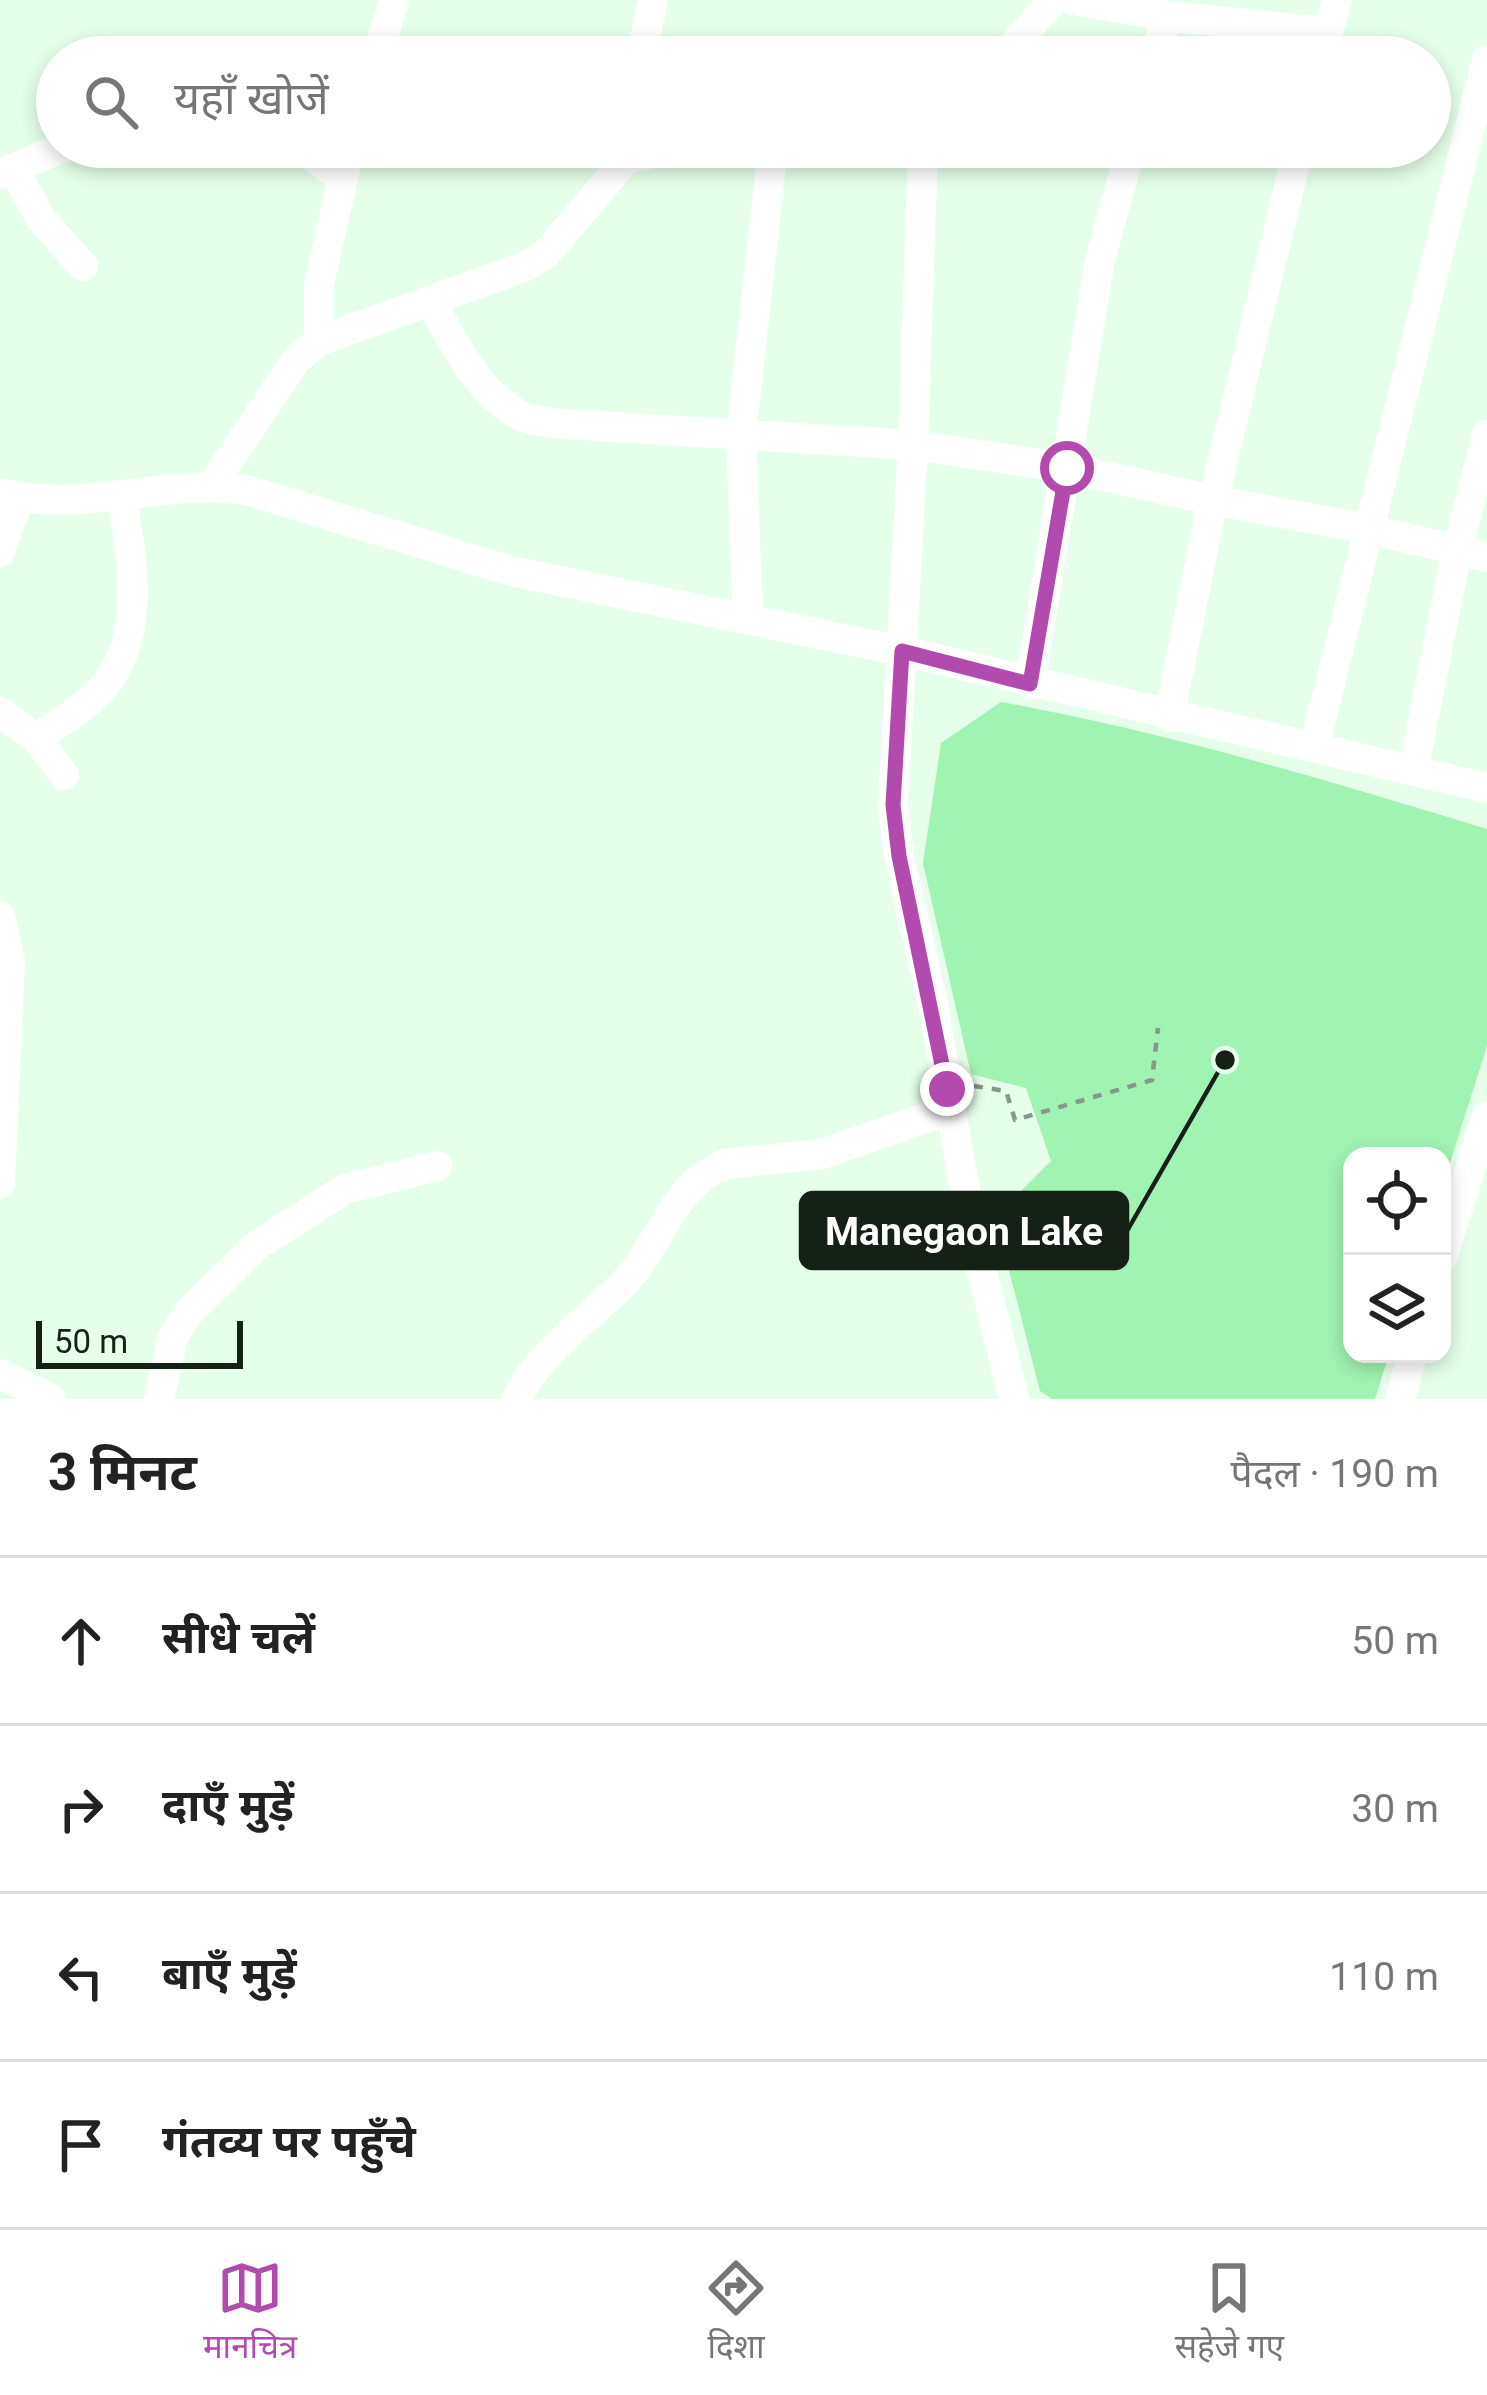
<!DOCTYPE html>
<html lang="hi">
<head>
<meta charset="utf-8">
<style>
  :root { --surface:#fff; --page:#f6f6f6; --text:#222; --muted:#767676; --line:#e0e0e0; --accent:#b34aad }
  body { margin:0; font-family:Roboto,"Noto Sans Devanagari",sans-serif; background:var(--page); color:var(--text) }
  .controls { position:absolute; right:36px; bottom:36px; display:grid; overflow:hidden; border-radius:24px; box-shadow:0 6px 18px #0003 }
  .controls button { width:108px; height:108px; display:grid; place-items:center; padding:0; border:0; border-bottom:3px solid var(--line); background:var(--surface); color:var(--text); font:60px sans-serif }
  .scale { position:absolute; left:36px; bottom:30px; width:207px; box-sizing:border-box; padding-left:12px; border:6px solid #152017; border-top:0; font-size:33px; line-height:42px; white-space:nowrap; color:#152017; -webkit-text-stroke:9px #e6ffea; paint-order:stroke }
  .stop { position:absolute; width:36px; height:36px; margin:-27px; border:9px solid #b34aad; border-radius:50%; background:#fff }
  .stop.end { background:#b34aad; border-color:#fff; box-shadow:0 3px 12px #0008 }
  .list { margin:0; padding:0; list-style:none }
  h2 { display:flex; justify-content:space-between; align-items:center; height:156px; margin:0; padding:0 48px; font-size:51px }
  h2 small { font-size:39px; font-weight:400; color:var(--muted) }
  .list li { display:grid; grid-template-columns:78px 1fr auto; gap:36px; align-items:center; box-sizing:border-box; height:168px; padding:0 48px; border-top:3px solid var(--line) }
  .list b { display:block; font-size:45px; white-space:nowrap }
  .list em { font-size:39px; font-style:normal; color:var(--muted) }
  .icon { flex:none; width:66px; height:66px; fill:none; stroke:currentColor; stroke-width:2; stroke-linecap:round; stroke-linejoin:round }
  .map { position:relative; flex:none; width:1487px; height:1399px; overflow:hidden }
  .search { position:absolute; background:var(--surface); box-shadow:0 6px 18px #0003; left:36px; right:36px; top:36px; height:132px; display:flex; align-items:center; gap:30px; box-sizing:border-box; padding:0 42px; border-radius:66px; color:var(--muted); font-size:45px }
  .sheet { height:828px; background:var(--surface) }
  nav { display:flex; justify-content:space-around; align-items:center; box-sizing:border-box; height:168px; border-top:3px solid var(--line); background:var(--surface); font-size:33px; color:var(--muted) }
  nav a { display:grid; justify-items:center; gap:6px }
  nav .on { color:var(--accent) }
  .map>svg:first-child { display:block }
</style>
</head>
<body>
<div class="map">
<svg width="1487" height="1399" viewBox="0 0 1487 1399">
  <rect width="100%" height="100%" fill="#e6ffea"/>
  <path fill="#a1f3b2" d="M1001,702C1166,732 1326,780 1487,829V1046L1442,1188V1156H1352V1354H1389L1375,1399H1052L1040,1391L1003,1247L1017,1195L1051,1161L1026,1088L971,1074L923,863L941,743Z"/>
  <g fill="none" stroke-linecap="round" stroke-linejoin="round">
    <path stroke="#869989" stroke-width="4.5" stroke-dasharray="9 9" stroke-linecap="butt" d="M974,1086L1006,1091L1015,1120L1152,1080L1158,1028"/>
    <path stroke="#fff" stroke-width="30" d="M1074,0L1167,16L1328,32
      M377,57L394,0
      M641,57L653,0
      M1003,57L1053,0
      M1155,57L1167,16
      M1321,57L1337,0
      M300,147L340,177
      M923,147L913,445L893,805L899,857L933,1004L972,1232L1014,1399
      M14,170L41,219L83,266
      M0,174L64,147
      M431,302C453,341 477,392 518,414C532,422 550,422 565,424L913,445L1067,468L1213,500L1368,529L1487,557
      M319,341V284L350,147
      M212,485L296,360L319,341L526,266L546,254L626,159L680,147
      M0,493C82,514 165,478 247,490L511,571L902,651L1487,788
      M0,552L19,498
      M748,618L741,436L773,147
      M1030,684L1100,260L1131,147
      M0,712L37,739L64,775
      M1169,717L1213,500L1299,147
      M37,739C56,724 80,711 97,694C147,645 134,558 121,498
      M1314,747L1487,60
      M1413,771L1457,551L1487,435
      M0,916L10,961L0,1183
      M1442,1258L1487,1116
      M0,1374L51,1399
      M159,1399L173,1337L188,1313L256,1246L345,1189L437,1166
      M516,1399C542,1349 584,1323 623,1284C661,1245 669,1189 724,1164L822,1154L951,1109
      M1400,1399L1413,1354"/>
  </g>
  <g fill="none" stroke-linecap="round" stroke-linejoin="round">
    <path stroke="#b34aad" stroke-width="15" d="M947,1089L899,856L893,805L902,651L1030,684L1067,468"/>
  </g>
  <path fill="none" stroke="#152017" stroke-width="4.5" d="M1225 1060L1127 1231"/>
  <circle fill="#152017" stroke="#e6ffea" stroke-width="4.5" cx="1225" cy="1060" r="12"/>
  <rect fill="#152017" stroke="#152017" stroke-width="4.5" x="801" y="1193" width="326" height="75" rx="12"/>
  <g font-size="39" text-anchor="middle" font-weight="bold" fill="#fff">
    <text x="964" y="1245">Manegaon Lake</text>
  </g>
</svg>
<div class="controls">
<button><svg class="icon" aria-label="locate" viewBox="0 0 24 24"><circle cx="12" cy="12" r="6"/><path d="M12 2v4M12 18v4M2 12h4M18 12h4"/></svg></button>
<button><svg class="icon" aria-label="layers" viewBox="0 0 24 24"><path d="M12 4l9 5-9 5-9-5zM3 14l9 5 9-5"/></svg></button>
</div>
<div class="scale">50 m</div>
<div class="stop" style="left:1067px;top:468px"></div>
<div class="stop end" style="left:947px;top:1089px"></div>
<div class="search"><svg class="icon" aria-label="search" viewBox="0 0 24 24"><circle cx="10" cy="10" r="6"/><path d="M15 15l6 6"/></svg>यहाँ खोजें</div>
</div>
<section class="sheet">
<h2>3 मिनट<small>पैदल · 190 m</small></h2>
<ul class="list">
<li><svg class="icon" aria-label="ahead" viewBox="0 0 24 24"><path d="M12 20V5M6 11l6-6 6 6"/></svg><div><b>सीधे चलें</b></div><em>50 m</em></li>
<li><svg class="icon" aria-label="right" viewBox="0 0 24 24"><path d="M7 20v-9h11M14 6l5 5-5 5"/></svg><div><b>दाएँ मुड़ें</b></div><em>30 m</em></li>
<li><svg class="icon" aria-label="left" viewBox="0 0 24 24"><path d="M17 20v-9H6M10 6l-5 5 5 5"/></svg><div><b>बाएँ मुड़ें</b></div><em>110 m</em></li>
<li><svg class="icon" aria-label="arrive" viewBox="0 0 24 24"><path d="M6 21V4h12l-3 4 3 4H6"/></svg><div><b>गंतव्य पर पहुँचे</b></div></li>
</ul>
</section>
<nav>
<a class="on"><svg class="icon" aria-label="map" viewBox="0 0 24 24"><path d="M3 6l6-2 6 2 6-2v14l-6 2-6-2-6 2zM9 4v14M15 6v14"/></svg>मानचित्र</a>
<a><svg class="icon" aria-label="directions" viewBox="0 0 24 24"><path d="M12 3l9 9-9 9-9-9zM9 14v-3h6M13 9l2 2-2 2"/></svg>दिशा</a>
<a><svg class="icon" aria-label="saved" viewBox="0 0 24 24"><path d="M7 4h10v16l-5-4-5 4z"/></svg>सहेजे गए</a>
</nav>
</body>
</html>
